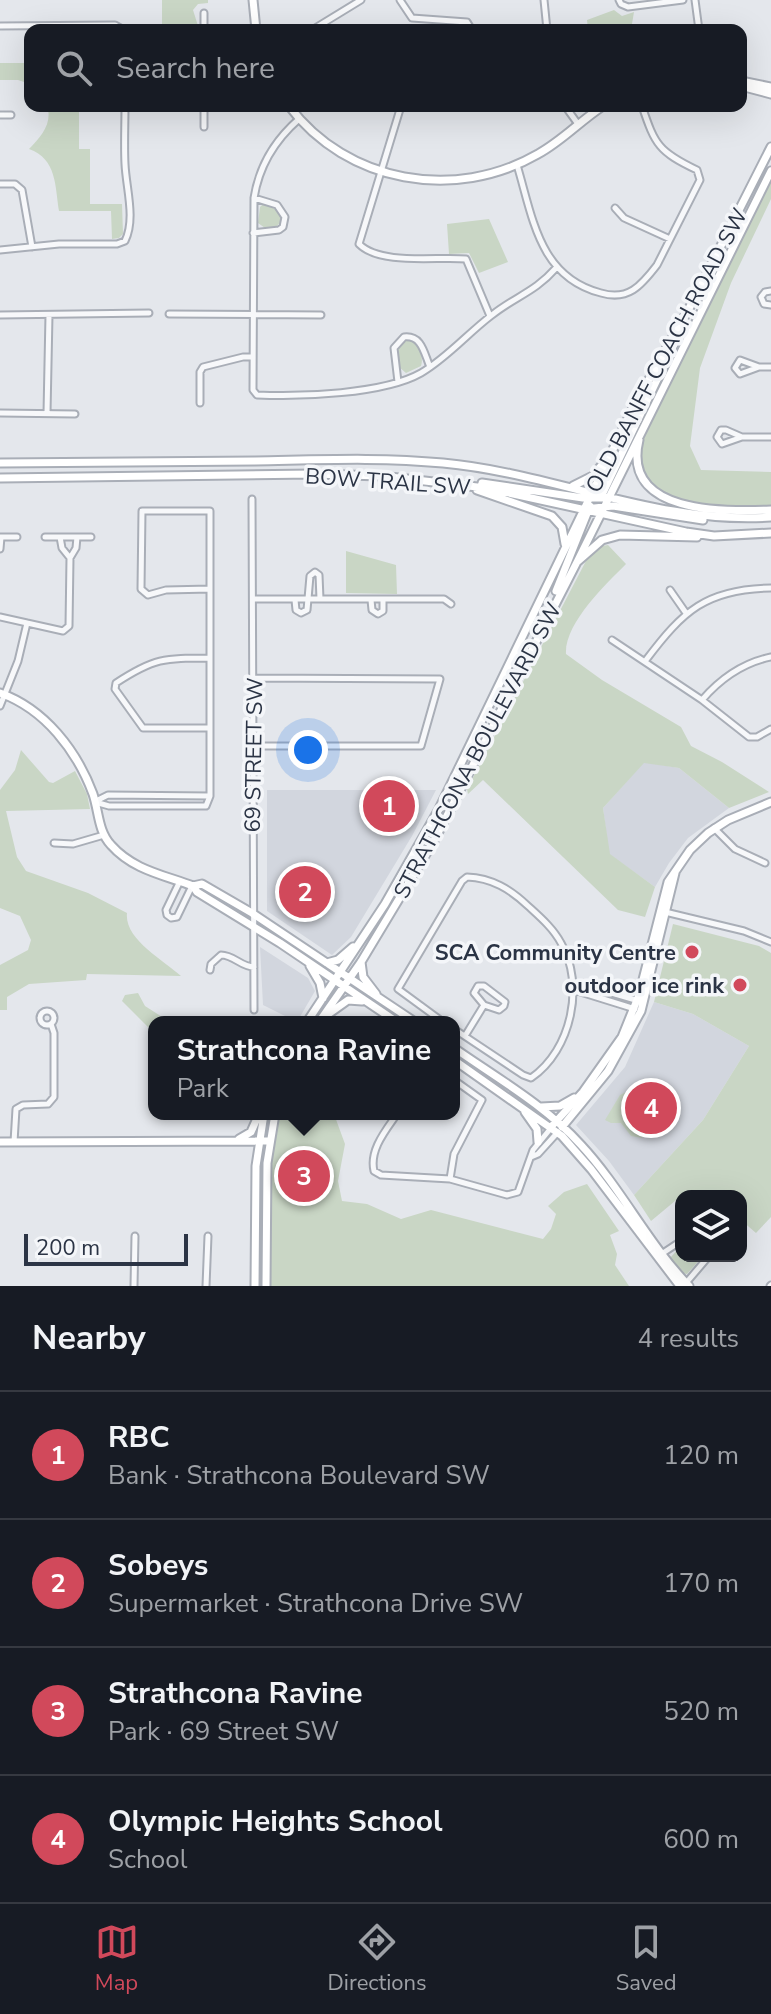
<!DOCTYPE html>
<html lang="en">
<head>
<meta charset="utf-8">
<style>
  :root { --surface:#171b24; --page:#20242c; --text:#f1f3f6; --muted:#9ea1a6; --line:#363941; --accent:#d1495b }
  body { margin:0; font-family:"Nunito Sans",sans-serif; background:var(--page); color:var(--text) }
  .controls { position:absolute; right:24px; bottom:24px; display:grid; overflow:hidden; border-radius:16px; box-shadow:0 8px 32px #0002 }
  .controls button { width:72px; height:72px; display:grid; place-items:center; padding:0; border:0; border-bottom:2px solid var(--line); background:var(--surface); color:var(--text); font:40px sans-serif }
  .scale { position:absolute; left:24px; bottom:20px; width:164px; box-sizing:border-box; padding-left:8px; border:4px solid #2b3445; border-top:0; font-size:22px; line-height:28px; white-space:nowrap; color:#2b3445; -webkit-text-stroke:6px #f4f6f9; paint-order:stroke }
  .you { position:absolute; left:308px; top:750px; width:28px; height:28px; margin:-20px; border:6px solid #fff; border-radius:50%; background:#1a73e8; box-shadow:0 0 0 12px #1a73e833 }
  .badge { display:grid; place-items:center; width:52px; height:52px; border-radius:50%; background:var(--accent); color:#fff; font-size:26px; font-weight:700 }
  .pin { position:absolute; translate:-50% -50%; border:4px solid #fff; box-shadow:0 2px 8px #0006 }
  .popup { position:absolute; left:148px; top:1016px; width:312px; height:104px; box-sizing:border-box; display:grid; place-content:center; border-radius:16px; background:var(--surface); filter:drop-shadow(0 2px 6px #0005); font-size:26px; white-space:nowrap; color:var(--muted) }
  .popup b { font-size:30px; color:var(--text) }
  .popup::after { content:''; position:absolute; left:50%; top:100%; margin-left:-16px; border:16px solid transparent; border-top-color:var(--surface) }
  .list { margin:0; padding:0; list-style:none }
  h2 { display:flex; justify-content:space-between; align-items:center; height:104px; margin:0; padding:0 32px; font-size:34px }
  h2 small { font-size:26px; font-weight:400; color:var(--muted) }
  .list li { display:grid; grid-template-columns:52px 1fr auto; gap:24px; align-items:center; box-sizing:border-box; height:128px; padding:0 32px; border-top:2px solid var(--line) }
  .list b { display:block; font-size:30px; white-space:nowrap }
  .list p { margin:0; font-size:26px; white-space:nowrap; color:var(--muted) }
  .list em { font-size:26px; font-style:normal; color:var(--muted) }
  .icon { flex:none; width:44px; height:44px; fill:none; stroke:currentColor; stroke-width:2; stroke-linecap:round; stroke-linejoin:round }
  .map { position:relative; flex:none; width:771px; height:1286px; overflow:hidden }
  .search { position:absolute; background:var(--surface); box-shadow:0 8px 32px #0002; left:24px; right:24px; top:24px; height:88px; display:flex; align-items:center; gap:20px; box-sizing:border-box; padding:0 28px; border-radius:16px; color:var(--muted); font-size:30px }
  .sheet { height:616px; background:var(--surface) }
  nav { display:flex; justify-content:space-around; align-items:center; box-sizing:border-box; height:112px; border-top:2px solid var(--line); background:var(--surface); font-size:22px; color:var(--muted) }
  nav a { display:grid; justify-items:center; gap:4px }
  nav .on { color:var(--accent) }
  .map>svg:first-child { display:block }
</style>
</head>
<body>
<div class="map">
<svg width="771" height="1286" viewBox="0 0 771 1286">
  <rect width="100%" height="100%" fill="#e4e7ec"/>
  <path fill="#d2d6de" d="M644,762L679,768L729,808L688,838L669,863L655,887L609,854L603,808Z
    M267,790H436L412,836L351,937L332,955L267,911Z
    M260,947L308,978L315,991L297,1022L263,1005Z
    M654,1002L693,1014L749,1046L703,1120L634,1195L609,1161L576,1125L625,1067Z"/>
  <path fill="#c9d6c5" d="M162,0H208V3L198,4L193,10L199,29H162Z
    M614,10L622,16L634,12L631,30H588L587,20Z
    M0,63H30V84L18,80H0Z
    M47,106H79V149H90V204H122L123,234L119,238L112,239L111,211H59C55,186 57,159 29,149C41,137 53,123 47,106Z
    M771,177V199L731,283L700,368L690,446L701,470L771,472V506C726,506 623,512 642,440Z
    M263,204L269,205L280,213L281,221L275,229L265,228L258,223L260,207Z
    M489,219L508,262L479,273L469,253L449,254L447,224Z
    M405,339H411C419,345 424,357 421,366L406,373L399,367L398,347Z
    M608,545L626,564C606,584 564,624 566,654L602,680L681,727L691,746L722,762L769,792L729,808L679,768L644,763L603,808L610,854L655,887L645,917L618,910L483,780L468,794L467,789L587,559L602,546Z
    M346,551L396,565L397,594L346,593Z
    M21,750L49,782L53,783L75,771L87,794L90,809L6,811L17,857L26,871L88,893L127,913C124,939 163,960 181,976L87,974L86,980L29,984L7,997V1010H0V965L28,950L31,940L20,916L0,908V790L15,770Z
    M673,924L759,946L771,953V1217L756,1233L741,1220V1196H681L651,1221L634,1195L703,1120L749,1046L693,1014L654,1002Z
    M138,993L145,1006L170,1022H154V1029L148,1027L122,1001L125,995Z
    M661,1091L676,1100L662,1125L634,1120L635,1126L643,1133L642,1138L631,1136L621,1123H611L605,1120L620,1095L626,1092L636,1099L637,1107L643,1109L654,1103Z
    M278,1114H334L345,1144L338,1181L342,1201L367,1204L401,1219L431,1210L543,1239L551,1229L556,1214L548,1206L564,1192L587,1184L619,1231L610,1235L617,1254L615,1265L629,1286H269V1172Z
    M681,1246V1256H703L687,1274L681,1273L670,1258Z"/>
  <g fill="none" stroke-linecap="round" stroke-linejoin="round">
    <g stroke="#a9aeb7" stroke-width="9">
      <path id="street" d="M400,0L412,18L467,22L472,30
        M544,0L547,30
        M619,0L621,4L628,7L683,0
        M695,0L699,30
        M204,13V30
        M0,26L115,25L124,30
        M312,30L361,0
        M204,106V127
        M401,106L359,244C381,266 439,256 466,259L490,316
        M565,106L578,124
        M0,115H11
        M299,119C275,140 259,166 254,198L253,390L257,395C300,397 384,394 421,373C447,358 468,333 492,315C516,296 535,292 556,268
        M517,165C533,218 539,277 601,293C628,301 641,286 657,265L700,180L697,170C659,152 655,145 642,106
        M0,184H15L22,190L32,247
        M615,208L624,218L670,239
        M253,233L279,230L283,227L285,217L277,205L254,198
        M0,250L59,244H117L125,241C136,219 126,188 125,164C124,145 125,125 125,106
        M771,291L765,292L761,297L764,304L771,305
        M169,314L321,315
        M0,315L149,313
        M740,360L759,367L740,374L735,368Z
        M759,367H771
        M398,382L394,348L404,337C422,335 424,353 430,367
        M200,403V372L203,367L243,357H253
        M0,413L75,414
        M47,413L49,315
        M721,430H726L742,437L722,444L717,437Z
        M742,437H771
        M252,499L254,1010
        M142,511H210V589L166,590L148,595L141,589Z
        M0,537H17
        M45,537H91
        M60,537L62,548L70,558
        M0,549L1,537
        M210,589V796
        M670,590L686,613
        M253,599H444L451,604
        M295,600L296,610L301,613L307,610L310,576L315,572L319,575L320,599
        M371,600L372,610L378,614L383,611V600
        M0,617L63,631L69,626L70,558L76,548L77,537
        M612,640L702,700L749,737H757L771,729
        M209,658C164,658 154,658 116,683L115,689L143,728H209
        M646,660C683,611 706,589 771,588
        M254,678L440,679L421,746H255
        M702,700C721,678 742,663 771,657
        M0,706L18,661L27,623
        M96,801L108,795L210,796
        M95,802L109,806H206L210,796
        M714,828L735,849L765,863
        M54,843L73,844L104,835
        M180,881L166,910L167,915L171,918L177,917L192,886
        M665,912L744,931L771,942
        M210,970L211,964L221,955C234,955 241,967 254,967
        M574,982L639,1001
        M574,990L635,1009
        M40 1018a7 7 0 1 1 14 0a7 7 0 1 1-14 0Z
        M443,1022L398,989L462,881L467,877C492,878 510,889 528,906C540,917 553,928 561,943C585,984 572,1050 531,1078L523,1075L454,1029
        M465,1036L484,1005L499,1010L504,1006L505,1002L484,986H478L474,993L484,1005
        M397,1114C386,1130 369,1150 374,1171L381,1175L450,1179L507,1195L518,1192L533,1150L551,1128
        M14,1142L16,1109L23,1105L48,1104L54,1097V1033L51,1024
        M531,1157L538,1154L558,1132
        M450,1179L454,1154L482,1100L454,1080
        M663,1253L681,1241
        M686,1283L709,1256
        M134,1286L135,1236
        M206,1286L208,1236
        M770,1286L771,1285"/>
    </g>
    <g stroke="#a9aeb7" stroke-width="11">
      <path id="secondary" d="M253,0L256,30
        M741,81L771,87
        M741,86L771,94
        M289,106C347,183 455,202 538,154C562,141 580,121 603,106
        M639,440C621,514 724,512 771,510
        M0,463C85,462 170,462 255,461C317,460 380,457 443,463C553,473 659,525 771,517
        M0,478L313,474L381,476L486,488L686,532L714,536L771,533
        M482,483L583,498H605
        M573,486L593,476L601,466
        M477,490L552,516L562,527L565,544
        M601,497L677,338
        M585,509L613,506L703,520
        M578,561L602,540L620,535L697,537
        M556,591L590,506
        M0,693C45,709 77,751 93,794C99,812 98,831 111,845C133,870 164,875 193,886L202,884L252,913L415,1022
        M193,886L197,892L280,943L397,1022
        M361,962L363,977L376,994
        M327,963L338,960L353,947
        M310,966L320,983L323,998
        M327,1015L348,1000L362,1001
        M307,1022L385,904L439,809L634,406L692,303L771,147
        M319,1022L361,962L435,839L577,562L771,171
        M454,1048C497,1078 546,1106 581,1145C621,1188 648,1244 689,1286
        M454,1060L562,1136L591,1169L680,1286
        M541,1107L560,1106L574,1098
        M525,1112L537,1129L538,1142
        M551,1127L583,1092L622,1037L639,995L668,882L690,850L708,833L728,820L771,802
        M562,1127L608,1071L641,1011L675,873
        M239,1139L251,1132L259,1114
        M0,1142L269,1141
        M255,1286L256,1166L264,1114
        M266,1286L267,1163L275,1114"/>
    </g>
    <use href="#street" stroke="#f7f8fa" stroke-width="5"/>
    <use href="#secondary" stroke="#fff" stroke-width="7"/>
  </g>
  <g fill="#d1495b" stroke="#f4f6f9" stroke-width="3">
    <circle cx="692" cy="952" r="8"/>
    <circle cx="740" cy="985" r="8"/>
  </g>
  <g text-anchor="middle" stroke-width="7" stroke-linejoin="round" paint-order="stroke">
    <g font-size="22" fill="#2b3445" stroke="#f4f6f9">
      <text transform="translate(666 350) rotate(-62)" y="8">OLD BANFF COACH ROAD SW</text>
      <text transform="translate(388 481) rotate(4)" y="8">BOW TRAIL SW</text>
      <text transform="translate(477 750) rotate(-62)" y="8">STRATHCONA BOULEVARD SW</text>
      <text transform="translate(253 755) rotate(-89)" y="8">69 STREET SW</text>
    </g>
    <g font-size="22" font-weight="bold" fill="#2b3445" stroke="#f4f6f9" text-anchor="end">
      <text x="676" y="960">SCA Community Centre</text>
      <text x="724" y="993">outdoor ice rink</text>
    </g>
  </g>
</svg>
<div class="controls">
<button><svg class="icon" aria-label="layers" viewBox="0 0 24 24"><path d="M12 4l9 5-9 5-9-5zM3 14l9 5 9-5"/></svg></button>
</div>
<div class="scale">200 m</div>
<div class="you"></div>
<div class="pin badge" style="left:389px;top:806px">1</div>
<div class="pin badge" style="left:305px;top:892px">2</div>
<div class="pin badge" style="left:304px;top:1176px">3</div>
<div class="popup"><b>Strathcona Ravine</b>Park</div>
<div class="pin badge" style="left:651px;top:1108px">4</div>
<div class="search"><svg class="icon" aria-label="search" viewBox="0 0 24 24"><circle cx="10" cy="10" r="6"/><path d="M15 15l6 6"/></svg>Search here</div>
</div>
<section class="sheet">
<h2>Nearby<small>4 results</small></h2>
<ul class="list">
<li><span class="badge">1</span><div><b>RBC</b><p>Bank · Strathcona Boulevard SW</p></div><em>120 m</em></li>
<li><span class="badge">2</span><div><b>Sobeys</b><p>Supermarket · Strathcona Drive SW</p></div><em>170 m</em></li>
<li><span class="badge">3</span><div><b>Strathcona Ravine</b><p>Park · 69 Street SW</p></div><em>520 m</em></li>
<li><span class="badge">4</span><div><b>Olympic Heights School</b><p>School</p></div><em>600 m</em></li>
</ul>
</section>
<nav>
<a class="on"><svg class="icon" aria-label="map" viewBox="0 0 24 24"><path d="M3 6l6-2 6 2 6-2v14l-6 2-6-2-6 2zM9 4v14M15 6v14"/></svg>Map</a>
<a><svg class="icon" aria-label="directions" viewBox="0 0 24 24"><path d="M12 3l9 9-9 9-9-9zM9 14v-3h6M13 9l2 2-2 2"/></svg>Directions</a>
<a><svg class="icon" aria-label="saved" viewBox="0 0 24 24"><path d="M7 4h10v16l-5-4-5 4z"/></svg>Saved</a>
</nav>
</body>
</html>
